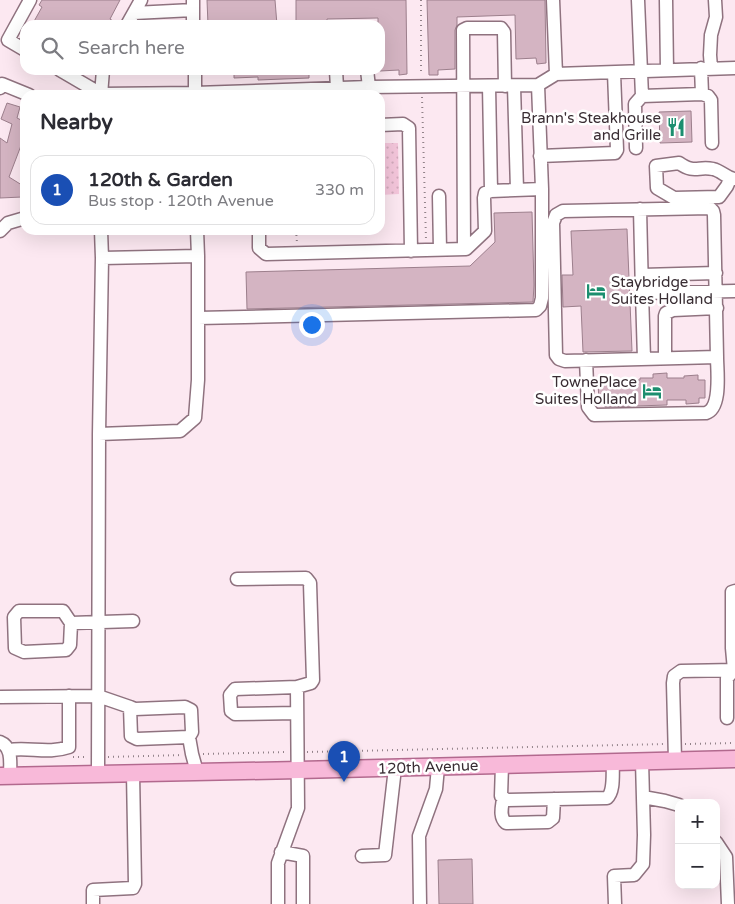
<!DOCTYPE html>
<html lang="en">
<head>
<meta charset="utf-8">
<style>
  :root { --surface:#fff; --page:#f2f2f3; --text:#2b2b33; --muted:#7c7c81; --line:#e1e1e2; --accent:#1a73e8 }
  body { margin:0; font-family:"Varela Round",sans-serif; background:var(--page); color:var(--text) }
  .controls { position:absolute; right:15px; bottom:15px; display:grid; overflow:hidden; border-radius:10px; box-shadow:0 5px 20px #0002 }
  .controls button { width:45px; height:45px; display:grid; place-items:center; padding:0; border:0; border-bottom:1px solid var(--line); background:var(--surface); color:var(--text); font:25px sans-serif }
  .you { position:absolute; left:311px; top:324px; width:18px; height:18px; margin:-12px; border:4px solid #fff; border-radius:50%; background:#1a73e8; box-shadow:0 0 0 8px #1a73e833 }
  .badge { display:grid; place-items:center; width:32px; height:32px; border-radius:50%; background:var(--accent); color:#fff; font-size:16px; font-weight:700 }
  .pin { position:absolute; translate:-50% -41px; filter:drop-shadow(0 1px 2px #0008) }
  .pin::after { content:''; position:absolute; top:26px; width:18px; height:15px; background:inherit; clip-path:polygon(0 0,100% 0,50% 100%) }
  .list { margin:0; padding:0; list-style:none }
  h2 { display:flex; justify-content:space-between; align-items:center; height:65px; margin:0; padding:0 20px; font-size:21px }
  h2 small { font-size:16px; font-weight:400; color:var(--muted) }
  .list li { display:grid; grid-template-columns:32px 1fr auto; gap:15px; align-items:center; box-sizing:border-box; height:70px; margin:0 10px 10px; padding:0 10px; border:1px solid var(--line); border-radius:15px }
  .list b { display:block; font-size:19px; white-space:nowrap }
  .list p { margin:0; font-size:16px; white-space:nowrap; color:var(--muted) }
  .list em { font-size:16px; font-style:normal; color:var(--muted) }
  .icon { flex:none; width:28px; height:28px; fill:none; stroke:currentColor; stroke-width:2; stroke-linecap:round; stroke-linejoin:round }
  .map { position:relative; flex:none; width:735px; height:904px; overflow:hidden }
  .search { position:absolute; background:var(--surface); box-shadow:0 5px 20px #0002; left:20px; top:20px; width:365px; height:55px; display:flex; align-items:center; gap:12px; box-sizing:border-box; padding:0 18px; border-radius:15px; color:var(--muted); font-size:19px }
  .panel { position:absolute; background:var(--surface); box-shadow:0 5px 20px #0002; left:20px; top:90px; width:365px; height:145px; border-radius:15px }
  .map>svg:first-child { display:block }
</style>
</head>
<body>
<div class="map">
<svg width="735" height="904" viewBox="0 0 735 904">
  <defs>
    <pattern id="garden-dots" width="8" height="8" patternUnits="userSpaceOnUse" patternTransform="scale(1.25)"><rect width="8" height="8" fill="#f4c6db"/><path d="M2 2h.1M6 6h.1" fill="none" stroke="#d2aabc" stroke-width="1.8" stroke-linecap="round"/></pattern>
  </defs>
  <rect width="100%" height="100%" fill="#fce8f1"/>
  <path fill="url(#garden-dots)" d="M380,143H398L399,194L380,195Z"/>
  <path fill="#d4b4c2" stroke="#9c7f8c" d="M42,0H120L110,19L119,25H32L42,7L39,5Z
    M207,0H275L277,25H208Z
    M296,0H406L407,74L399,75V70L380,71V25H378V18L327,19V25H296Z
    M427,0H545L546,63L537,64L536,58L516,59L515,15L457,17V25L455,30V69L438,70V75H429Z
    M234,70H309V78L258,80V77L234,78Z
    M7,103L20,107L17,118L25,122V144L22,143L9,177L25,187L22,197L0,198V138L7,143L12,124L1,119Z
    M691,111L692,142L660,143L659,112Z
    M532,212L534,285L533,302L247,309L246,272L470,266L495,242L494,213Z
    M627,229L632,351L583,352L581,306L563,307L562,275H573L571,231Z
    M667,373V378H684V376L698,375V380H705V398H699V403L686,404V400H667V405L605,407L604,400H599L598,384H604L603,378H615V380H640V378H653V374Z
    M472,859L473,904H439L438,860Z"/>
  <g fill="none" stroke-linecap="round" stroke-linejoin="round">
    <g stroke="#8f727f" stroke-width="15">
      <path id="minor" d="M193,0V25
        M553,0L556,74L735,68
        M638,0L642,96L702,94
        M666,0L667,70
        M134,13L193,10
        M127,25L141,0
        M25,50L8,40L30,0
        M701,68L702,94L708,96L711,100L712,143
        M711,68L710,55L711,35L716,17L715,0
        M60,70L101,94L195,93L369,87L538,85
        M195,70V93
        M336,70L337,88
        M367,70L369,87
        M489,86L491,191
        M514,86L517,190
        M0,88L2,84L29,95
        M101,95L103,70
        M380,125L403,124L409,128L411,251
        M636,148L635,104L642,96
        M540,156L615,153L617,150L614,73
        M730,179L727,186L719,197L674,198L657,188L656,166L679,163C695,174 697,166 713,169C722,171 726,178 735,179
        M439,196L440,250
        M710,208L713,211L714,215L717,357L565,361L559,359L556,355L553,223L556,215L563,211Z
        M640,209L642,293L735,291
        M259,230V248L266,254L466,249L485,231L484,198L485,193L491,191L542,189
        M0,231L8,223L25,218
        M464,249L463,30L467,28H501L504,32L505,86
        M198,256V318
        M102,258L198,256L197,230
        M642,275L716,273
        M642,293L644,359
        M665,358V316L666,313L673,310L717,308
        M586,360L588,407L594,415L706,413C722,408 717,371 717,357
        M99,434L180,431L195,418L198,380V318L536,310L540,306L542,298V189L538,85L556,74
        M237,579L306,578L310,583L313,680L311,683L297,687L298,808L278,863V904
        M71,623L70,645L66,650L24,652L15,648L14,617L19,611H63L71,623L133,621
        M297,687L235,689L230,695L231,711L235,714L297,713
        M0,697L98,696L130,707L131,736L137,739L189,737L192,732L191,710L185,707L135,709L130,707
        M727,718V678L734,670L732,648V592L735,591
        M189,737L192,754L197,772
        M0,742C13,747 10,764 10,776
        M9,750C29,747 49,754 69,747V696
        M675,760L673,683L674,676L681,671L735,670
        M502,765L501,796L507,800L607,798C615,791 612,772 613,762
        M98,774L99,434L102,258L101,230
        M643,797L665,801L679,805
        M503,799C502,807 499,817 506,823L548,822L553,818L554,799
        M716,842L726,857L728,904
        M281,852L303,856V904
        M362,856L385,855L395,768
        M93,904V890L133,888L135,884L133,773
        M420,904L419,836L436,789L438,767
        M615,904L614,876L634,875L643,864L644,835L642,761"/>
    </g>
    <g stroke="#b2698e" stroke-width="19">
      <path id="major" d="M0,776L299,770L735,759"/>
    </g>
    <path stroke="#928289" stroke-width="2" stroke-dasharray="1 4" stroke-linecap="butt" d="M421,0V75
      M422,97L426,240
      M296,230L297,243
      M685,744L735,743
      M307,752L665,744
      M203,754L288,752
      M73,757H88
      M108,757L183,755"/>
    <use href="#minor" stroke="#fff" stroke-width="12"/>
    <use href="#major" stroke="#f8b9d9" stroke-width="16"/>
  </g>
  <defs>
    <g id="restaurant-bare" transform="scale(1.5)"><path d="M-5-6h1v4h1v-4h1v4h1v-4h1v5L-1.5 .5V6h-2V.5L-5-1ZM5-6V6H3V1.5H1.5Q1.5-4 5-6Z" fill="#1c8e6f" stroke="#fff" stroke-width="2.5" paint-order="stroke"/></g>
    <g id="hotel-bare" transform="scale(1.5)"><path d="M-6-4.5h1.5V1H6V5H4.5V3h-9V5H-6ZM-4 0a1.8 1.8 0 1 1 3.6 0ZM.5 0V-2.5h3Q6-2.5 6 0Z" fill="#1c8e6f" stroke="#fff" stroke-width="2.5" paint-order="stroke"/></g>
  </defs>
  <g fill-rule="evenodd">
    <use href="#restaurant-bare" x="676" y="127"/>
    <use href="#hotel-bare" x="596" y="291"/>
    <use href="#hotel-bare" x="652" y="391"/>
  </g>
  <g text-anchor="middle" stroke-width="5" stroke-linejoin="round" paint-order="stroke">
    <g font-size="15" fill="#392d33" stroke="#fff" text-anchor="end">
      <text x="661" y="123">Brann's Steakhouse<tspan x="661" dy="17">and Grille</tspan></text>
      <text x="611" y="287" text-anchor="start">Staybridge<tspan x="611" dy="17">Suites Holland</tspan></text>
      <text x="637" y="387">TownePlace<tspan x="637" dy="17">Suites Holland</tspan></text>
    </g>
    <g font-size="15" fill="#392d33" stroke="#fff">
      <text transform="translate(428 767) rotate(-2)" y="5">120th Avenue</text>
    </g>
  </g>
</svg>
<div class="controls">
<button>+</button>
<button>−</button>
</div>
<div class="you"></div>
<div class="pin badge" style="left:344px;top:782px;background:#1a4fb4">1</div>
<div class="search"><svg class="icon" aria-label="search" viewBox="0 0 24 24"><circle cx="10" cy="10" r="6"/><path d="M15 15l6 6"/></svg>Search here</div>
<section class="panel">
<h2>Nearby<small></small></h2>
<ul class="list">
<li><span class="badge" style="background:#1a4fb4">1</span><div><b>120th &amp; Garden</b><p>Bus stop · 120th Avenue</p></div><em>330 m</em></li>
</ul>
</section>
</div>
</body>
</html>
